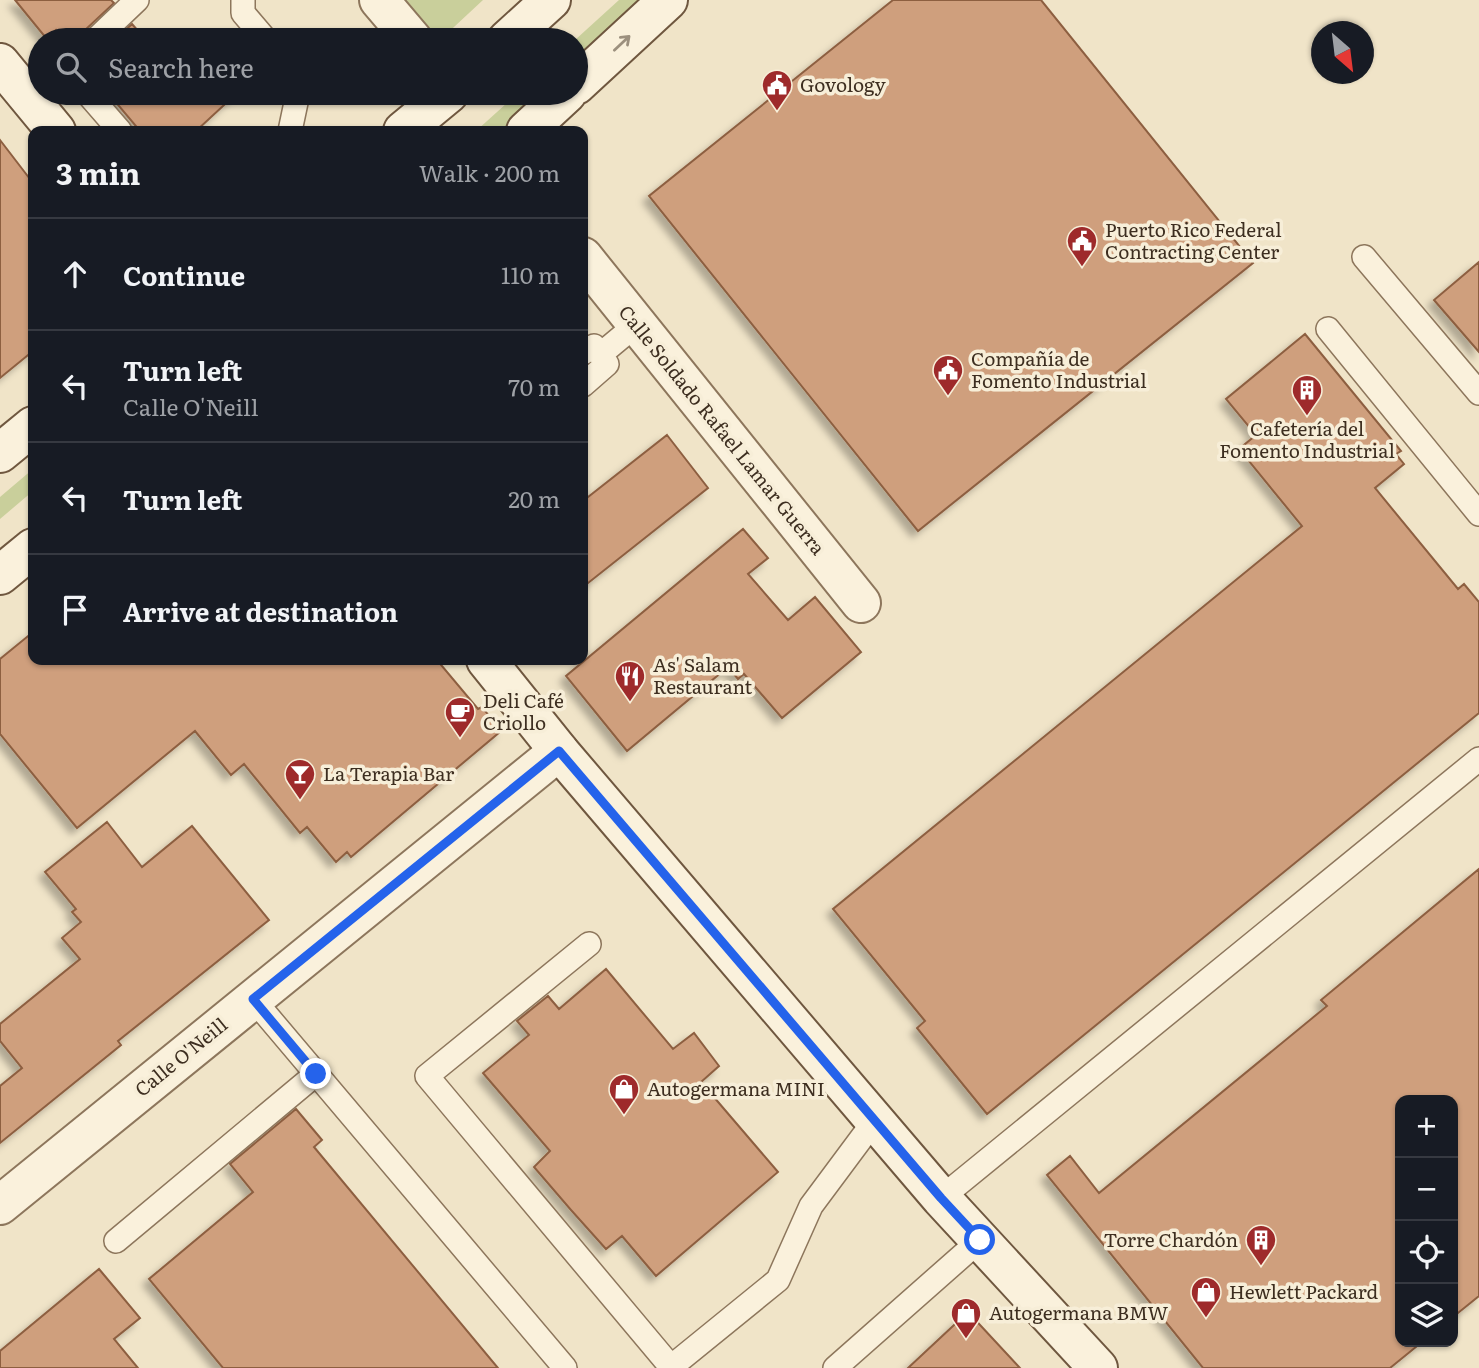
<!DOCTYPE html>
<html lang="en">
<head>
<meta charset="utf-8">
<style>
  :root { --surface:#171b24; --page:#242831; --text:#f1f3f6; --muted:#9ea1a6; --line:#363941 }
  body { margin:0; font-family:Literata,serif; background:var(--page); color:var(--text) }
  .controls { position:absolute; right:21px; bottom:21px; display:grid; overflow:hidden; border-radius:14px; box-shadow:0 2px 5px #0004 }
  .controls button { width:63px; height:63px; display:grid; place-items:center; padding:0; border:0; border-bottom:2px solid var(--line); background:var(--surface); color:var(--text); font:35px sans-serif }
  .compass { position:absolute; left:1311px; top:21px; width:63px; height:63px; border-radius:50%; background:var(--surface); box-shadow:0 2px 5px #0004; rotate:152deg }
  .stop { position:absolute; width:21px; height:21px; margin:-16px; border:5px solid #2563eb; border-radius:50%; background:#fff }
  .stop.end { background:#2563eb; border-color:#fff; box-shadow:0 2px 7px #0008 }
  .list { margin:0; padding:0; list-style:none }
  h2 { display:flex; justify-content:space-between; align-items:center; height:91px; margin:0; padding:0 28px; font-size:30px }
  h2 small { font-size:23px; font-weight:400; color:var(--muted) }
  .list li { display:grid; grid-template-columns:46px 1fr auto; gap:21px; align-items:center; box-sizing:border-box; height:112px; padding:0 28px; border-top:2px solid var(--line) }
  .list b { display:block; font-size:26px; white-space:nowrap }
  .list p { margin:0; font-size:23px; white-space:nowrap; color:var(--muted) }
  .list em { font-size:23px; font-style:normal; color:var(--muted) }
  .icon { flex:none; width:38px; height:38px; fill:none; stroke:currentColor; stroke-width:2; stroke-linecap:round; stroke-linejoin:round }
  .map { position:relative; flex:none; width:1479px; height:1368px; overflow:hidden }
  .search { position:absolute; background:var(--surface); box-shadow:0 2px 5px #0004; left:28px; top:28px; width:560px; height:77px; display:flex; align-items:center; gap:18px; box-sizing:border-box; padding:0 24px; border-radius:38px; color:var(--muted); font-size:26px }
  .panel { position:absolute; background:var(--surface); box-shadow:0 2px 5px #0004; left:28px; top:126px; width:560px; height:539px; border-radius:14px }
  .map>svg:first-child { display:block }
</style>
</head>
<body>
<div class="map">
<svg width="1479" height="1368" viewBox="0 0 1479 1368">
  <defs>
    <filter id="shadow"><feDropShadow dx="-6" dy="6" stdDeviation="3.5" flood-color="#0004"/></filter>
  </defs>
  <rect width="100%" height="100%" fill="#f0e4c8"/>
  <path fill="#c9cf9b" d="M404,0H483L440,40H438Z
    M619,0H642L576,63L575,40Z
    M518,93H545L503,131H476Z
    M33,469V491L0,519V497Z"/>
  <path fill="#cf9f7d" stroke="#8d5f41" stroke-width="2" filter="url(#shadow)" d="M15,0H111L114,3L85,30L81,40H64L56,30L46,38Z
    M893,0H1041L1253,263L918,531L649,196Z
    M132,24L146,40H115Z
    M108,93H237L196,131H140Z
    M0,140L33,183V351L0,378Z
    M1479,262V352L1434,300Z
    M1305,334L1401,451L1396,454L1404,464L1375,488L1458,589L1464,584L1479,602V713L987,1114L917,1028L925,1021L833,909L1302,526L1239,449L1256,435L1226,399Z
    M667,435L708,488L583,587V501Z
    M743,529L768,558L748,574L788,620L815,597L861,652L782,718L744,674L738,679L728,667L627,751L566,676Z
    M33,632V660H437L478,709L482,707L501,731L351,857L347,852L336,862L307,827L300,833L244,764L231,775L195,731L77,828L0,734V659Z
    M107,822L142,867L192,826L269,920L118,1041L121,1045L0,1143V1086L22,1068L0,1041V1024L80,959L62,938L81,922L72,912L76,909L45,872Z
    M1479,869V1296L1453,1317V1100H1400V1342H1422L1390,1368H1203L1047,1175L1070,1156L1099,1193L1327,1006L1321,1000Z
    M606,969L673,1049L694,1033L719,1066L701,1082L778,1172L656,1276L622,1236L606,1249L571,1210L534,1167L550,1151L483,1073L529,1035L517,1021L548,996L559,1009Z
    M296,1109L322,1140L314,1147L498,1368H223L149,1279L253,1192L230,1164Z
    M99,1269L140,1318L114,1339L138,1368H0V1351Z
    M968,1312L1020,1368H908Z"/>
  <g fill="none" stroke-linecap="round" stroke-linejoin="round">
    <g stroke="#8d765c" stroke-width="26">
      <path id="lane" d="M243,0V13L266,40
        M95,40L137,0
        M87,93L120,131
        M290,131L298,93
        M1364,257L1479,393
        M1328,329L1479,514
        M583,353L594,346L607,364L583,385
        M601,354L637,324
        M589,944L427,1076L671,1367L778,1280L811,1206L875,1120
        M253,999L565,1368
        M941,1198L1479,759
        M116,1241L316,1074
        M835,1368L980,1240"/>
    </g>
    <g stroke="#8d765c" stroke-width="42">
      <path id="street" d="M379,0L413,40
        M583,257L861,603
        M0,1205L559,751"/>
    </g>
    <g stroke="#6f573f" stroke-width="42">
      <path id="secondary" d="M507,40L551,0
        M0,63L56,131
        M576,85L668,0
        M403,131L449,93
        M526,131L567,93
        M0,453L33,426
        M0,575L33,548
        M486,660L559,751L941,1198L1098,1368"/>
    </g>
    <use href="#lane" stroke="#faf1dc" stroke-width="23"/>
    <use href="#street" stroke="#faf1dc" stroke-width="38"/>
    <use href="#secondary" stroke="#faf1dc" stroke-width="38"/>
  </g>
  <defs><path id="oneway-shaft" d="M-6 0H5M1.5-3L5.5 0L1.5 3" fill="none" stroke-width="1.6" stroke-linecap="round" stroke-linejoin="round" transform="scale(1.75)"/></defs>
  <use stroke="#9c907e" href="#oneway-shaft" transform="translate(622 43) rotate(-43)"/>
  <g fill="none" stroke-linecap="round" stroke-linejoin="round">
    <path stroke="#2563eb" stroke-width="9" d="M316,1074L253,999L559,751L941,1198L980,1240"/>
  </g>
  <defs>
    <g id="civic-pin" transform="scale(1.575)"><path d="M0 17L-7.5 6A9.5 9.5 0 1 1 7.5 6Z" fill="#9e2a2b" stroke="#f7eed8"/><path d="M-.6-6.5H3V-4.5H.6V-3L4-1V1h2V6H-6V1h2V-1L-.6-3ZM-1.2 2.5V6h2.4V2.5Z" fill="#fff"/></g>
    <g id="building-pin" transform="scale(1.575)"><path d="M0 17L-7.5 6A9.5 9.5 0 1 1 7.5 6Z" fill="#9e2a2b" stroke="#f7eed8"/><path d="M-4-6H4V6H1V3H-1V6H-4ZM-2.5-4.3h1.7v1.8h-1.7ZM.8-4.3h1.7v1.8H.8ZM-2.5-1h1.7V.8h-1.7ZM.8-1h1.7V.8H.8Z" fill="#fff"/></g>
    <g id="restaurant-pin" transform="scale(1.575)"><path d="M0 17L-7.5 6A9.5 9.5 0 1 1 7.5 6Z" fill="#9e2a2b" stroke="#f7eed8"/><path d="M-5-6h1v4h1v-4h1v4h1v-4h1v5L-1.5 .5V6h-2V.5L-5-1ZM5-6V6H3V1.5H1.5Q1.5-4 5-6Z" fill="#fff"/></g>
    <g id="cafe-pin" transform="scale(1.575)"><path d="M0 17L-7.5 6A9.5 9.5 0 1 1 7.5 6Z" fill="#9e2a2b" stroke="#f7eed8"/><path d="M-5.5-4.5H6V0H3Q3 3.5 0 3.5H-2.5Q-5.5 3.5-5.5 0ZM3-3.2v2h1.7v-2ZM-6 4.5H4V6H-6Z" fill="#fff"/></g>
    <g id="bar-pin" transform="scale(1.575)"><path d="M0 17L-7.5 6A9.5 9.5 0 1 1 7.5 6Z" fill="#9e2a2b" stroke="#f7eed8"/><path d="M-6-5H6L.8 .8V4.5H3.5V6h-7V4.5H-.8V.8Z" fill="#fff"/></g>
    <g id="shop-pin" transform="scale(1.575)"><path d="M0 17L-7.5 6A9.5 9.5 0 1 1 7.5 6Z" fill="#9e2a2b" stroke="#f7eed8"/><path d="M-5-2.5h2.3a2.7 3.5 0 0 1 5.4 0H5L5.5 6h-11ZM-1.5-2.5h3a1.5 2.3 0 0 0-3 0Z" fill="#fff"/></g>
  </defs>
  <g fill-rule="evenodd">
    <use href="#civic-pin" x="777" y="85"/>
    <use href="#civic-pin" x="1082" y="241"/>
    <use href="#civic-pin" x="948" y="370"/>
    <use href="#building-pin" x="1307" y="390"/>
    <use href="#restaurant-pin" x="630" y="676"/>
    <use href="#cafe-pin" x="460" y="712"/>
    <use href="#bar-pin" x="300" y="774"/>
    <use href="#shop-pin" x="624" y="1089"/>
    <use href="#building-pin" x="1261" y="1240"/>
    <use href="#shop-pin" x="1206" y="1292"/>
    <use href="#shop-pin" x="966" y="1313"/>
  </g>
  <g text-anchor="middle" stroke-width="7" stroke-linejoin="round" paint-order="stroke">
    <g font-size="19" fill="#3d2e20" stroke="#f7eed8" text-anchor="start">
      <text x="800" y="92">Govology</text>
      <text x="1105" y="237">Puerto Rico Federal<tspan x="1105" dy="22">Contracting Center</tspan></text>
      <text x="971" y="366">Compañía de<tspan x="971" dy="22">Fomento Industrial</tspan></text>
      <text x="1307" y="436" text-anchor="middle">Cafetería del<tspan x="1307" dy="22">Fomento Industrial</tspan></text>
      <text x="653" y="672">As' Salam<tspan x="653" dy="22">Restaurant</tspan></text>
      <text x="483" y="708">Deli Café<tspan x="483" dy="22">Criollo</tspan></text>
      <text x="323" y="781">La Terapia Bar</text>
      <text x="647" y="1096">Autogermana MINI</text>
      <text x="1238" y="1247" text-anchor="end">Torre Chardón</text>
      <text x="1229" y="1299">Hewlett Packard</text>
      <text x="989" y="1320">Autogermana BMW</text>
    </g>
    <g font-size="19" fill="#3d2e20" stroke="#f7eed8">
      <text transform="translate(722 430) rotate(51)" y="7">Calle Soldado Rafael Lamar Guerra</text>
      <text transform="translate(181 1057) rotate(-39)" y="7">Calle O'Neill</text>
    </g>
  </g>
</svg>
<div class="controls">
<button>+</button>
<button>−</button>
<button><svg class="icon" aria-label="locate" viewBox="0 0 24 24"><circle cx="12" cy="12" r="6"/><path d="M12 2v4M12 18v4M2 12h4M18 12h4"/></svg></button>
<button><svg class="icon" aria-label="layers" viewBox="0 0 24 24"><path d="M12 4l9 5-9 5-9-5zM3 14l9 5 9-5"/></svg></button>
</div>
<svg class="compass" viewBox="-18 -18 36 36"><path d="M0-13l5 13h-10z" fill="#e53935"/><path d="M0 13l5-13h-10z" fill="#9ea1a6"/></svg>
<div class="stop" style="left:980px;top:1240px"></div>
<div class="stop end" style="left:316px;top:1074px"></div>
<div class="search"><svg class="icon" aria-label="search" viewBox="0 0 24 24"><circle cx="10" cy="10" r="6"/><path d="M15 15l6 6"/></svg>Search here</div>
<section class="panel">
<h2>3 min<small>Walk · 200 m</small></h2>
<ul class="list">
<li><svg class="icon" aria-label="ahead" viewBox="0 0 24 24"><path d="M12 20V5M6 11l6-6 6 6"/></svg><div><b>Continue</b></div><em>110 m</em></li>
<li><svg class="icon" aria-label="left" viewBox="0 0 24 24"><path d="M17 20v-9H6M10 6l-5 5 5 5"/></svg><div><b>Turn left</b><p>Calle O'Neill</p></div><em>70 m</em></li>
<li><svg class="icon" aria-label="left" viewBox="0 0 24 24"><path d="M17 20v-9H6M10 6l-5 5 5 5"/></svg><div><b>Turn left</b></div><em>20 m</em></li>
<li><svg class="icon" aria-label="arrive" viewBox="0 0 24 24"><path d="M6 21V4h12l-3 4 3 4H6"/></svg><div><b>Arrive at destination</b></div></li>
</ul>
</section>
</div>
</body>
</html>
